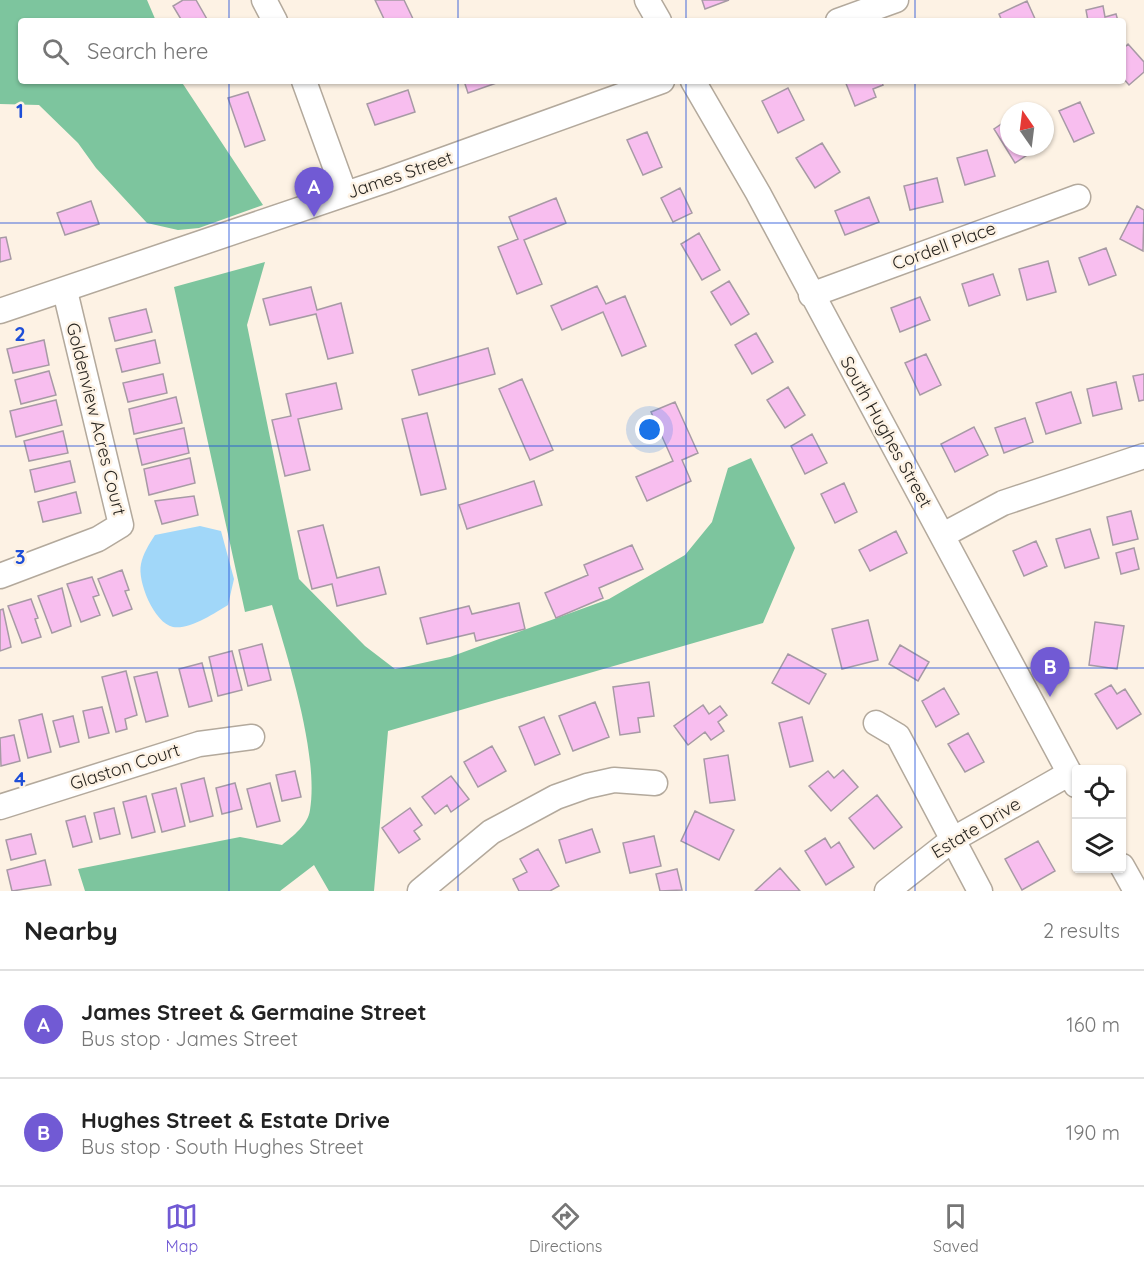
<!DOCTYPE html>
<html lang="en">
<head>
<meta charset="utf-8">
<style>
  :root { --surface:#fff; --page:#f6f6f6; --text:#222; --muted:#767676; --line:#e0e0e0; --accent:#715ad4 }
  body { margin:0; font-family:Quicksand,sans-serif; background:var(--page); color:var(--text) }
  .controls { position:absolute; right:18px; bottom:18px; display:grid; overflow:hidden; border-radius:6px; box-shadow:0 2px 4px #0004 }
  .controls button { width:54px; height:54px; display:grid; place-items:center; padding:0; border:0; border-bottom:2px solid var(--line); background:var(--surface); color:var(--text); font:30px sans-serif }
  .compass { position:absolute; left:1000px; top:102px; width:54px; height:54px; border-radius:50%; background:var(--surface); box-shadow:0 2px 4px #0004; rotate:346deg }
  .you { position:absolute; left:650px; top:430px; width:21px; height:21px; margin:-15px; border:4px solid #fff; border-radius:50%; background:#1a73e8; box-shadow:0 0 0 9px #1a73e833 }
  .badge { display:grid; place-items:center; width:39px; height:39px; border-radius:50%; background:var(--accent); color:#fff; font-size:20px; font-weight:700 }
  .pin { position:absolute; translate:-50% -50px; filter:drop-shadow(0 2px 3px #0008) }
  .pin::after { content:''; position:absolute; top:32px; width:21px; height:18px; background:inherit; clip-path:polygon(0 0,100% 0,50% 100%) }
  .list { margin:0; padding:0; list-style:none }
  h2 { display:flex; justify-content:space-between; align-items:center; height:78px; margin:0; padding:0 24px; font-size:26px }
  h2 small { font-size:20px; font-weight:400; color:var(--muted) }
  .list li { display:grid; grid-template-columns:39px 1fr auto; gap:18px; align-items:center; box-sizing:border-box; height:108px; padding:0 24px; border-top:2px solid var(--line) }
  .list b { display:block; font-size:22px; white-space:nowrap }
  .list p { margin:0; font-size:20px; white-space:nowrap; color:var(--muted) }
  .list em { font-size:20px; font-style:normal; color:var(--muted) }
  .icon { flex:none; width:33px; height:33px; fill:none; stroke:currentColor; stroke-width:2; stroke-linecap:round; stroke-linejoin:round }
  .map { position:relative; flex:none; width:1144px; height:891px; overflow:hidden }
  .search { position:absolute; background:var(--surface); box-shadow:0 2px 4px #0004; left:18px; right:18px; top:18px; height:66px; display:flex; align-items:center; gap:15px; box-sizing:border-box; padding:0 21px; border-radius:6px; color:var(--muted); font-size:22px }
  .sheet { height:294px; background:var(--surface) }
  nav { display:flex; justify-content:space-around; align-items:center; box-sizing:border-box; height:84px; border-top:2px solid var(--line); background:var(--surface); font-size:16px; color:var(--muted) }
  nav a { display:grid; justify-items:center; gap:3px }
  nav .on { color:var(--accent) }
  .map>svg:first-child { display:block }
</style>
</head>
<body>
<div class="map">
<svg width="1144" height="891" viewBox="0 0 1144 891">
  <rect width="100%" height="100%" fill="#fdf2e4"/>
  <path fill="#7dc59e" d="M0,0H147L156,21H21V81H181L263,205L199,228L178,230L147,223L96,168L78,143L39,105L0,104Z
    M265,262L247,325L299,579L365,646L395,669L450,657L609,599L685,555L712,522L728,468L751,458L795,548L763,623L388,731L374,891H329L314,865L280,891H85L78,869L240,837L282,845C293,836 308,825 310,810C319,755 288,659 272,605L245,612L174,287Z"/>
  <path fill="#a1d7f9" d="M200,526L221,531L234,579L228,605C215,613 189,630 173,627C154,623 137,581 141,564C143,554 149,544 155,535Z"/>
  <path fill="#f8beef" stroke="#a79aa5" stroke-width="1.5" d="M183,0H196L208,21H182L173,6Z
    M375,0H404L414,21H385Z
    M702,0H729L705,9Z
    M1027,1L1036,21H1002L999,14Z
    M1103,6L1105,17L1116,14L1118,21H1088L1086,10Z
    M1128,44L1144,62V72L1129,85L1123,78V49Z
    M464,81H502L468,93Z
    M845,81H881L883,85L873,89L876,97L855,106Z
    M788,88L804,120L778,133L762,101Z
    M408,90L415,112L375,125L367,104Z
    M248,92L265,140L245,147L228,98Z
    M1080,102L1094,133L1074,142L1059,111Z
    M1009,119V147L1038,148L1015,163L994,129Z
    M647,132L662,167L643,175L627,140Z
    M822,143L840,172L815,188L796,158Z
    M987,150L995,176L965,185L957,158Z
    M937,178L943,202L910,210L904,186Z
    M680,188L692,213L673,222L661,198Z
    M869,197L879,222L845,235L835,211Z
    M556,198L566,223L524,240L542,284L517,294L498,247L518,239L509,217Z
    M91,201L99,224L65,235L57,213Z
    M1137,206L1144,210L1143,251L1120,239Z
    M699,233L720,270L702,280L681,244Z
    M6,237L11,259L0,262V238Z
    M1106,248L1116,275L1089,285L1079,258Z
    M1048,261L1056,292L1027,300L1019,269Z
    M993,274L1000,295L969,306L962,284Z
    M729,281L749,314L731,325L711,292Z
    M597,286L606,304L625,296L646,346L622,356L603,312L562,330L551,306Z
    M311,287L317,310L341,303L353,353L328,359L316,314L270,325L263,299Z
    M920,297L930,320L900,332L891,308Z
    M146,309L152,332L115,341L109,318Z
    M756,333L773,362L752,374L735,345Z
    M44,340L49,365L13,373L7,349Z
    M155,340L160,363L122,372L116,349Z
    M488,348L495,374L419,395L412,370Z
    M926,354L941,385L920,395L905,363Z
    M49,371L56,395L21,404L15,380Z
    M163,374L167,393L128,402L123,383Z
    M1144,374V400L1139,401L1133,376Z
    M522,379L553,450L530,460L499,389Z
    M1116,382L1122,409L1093,416L1087,389Z
    M336,383L342,409L298,419L310,470L285,476L272,420L291,416L286,394Z
    M788,387L805,415L785,428L767,400Z
    M1071,392L1081,423L1046,434L1036,403Z
    M176,397L182,423L134,434L129,409Z
    M56,400L62,425L16,437L10,411Z
    M675,402L698,453L682,460L691,481L647,501L636,477L673,461L651,412Z
    M427,413L446,489L421,495L402,419Z
    M1025,418L1033,442L1004,453L995,428Z
    M974,427L988,455L955,472L941,444Z
    M184,428L189,453L142,465L136,439Z
    M63,431L68,453L29,461L24,441Z
    M812,434L827,463L805,474L791,446Z
    M190,458L195,483L149,495L144,469Z
    M70,461L75,482L35,492L30,470Z
    M534,481L542,505L467,529L459,505Z
    M844,483L857,512L835,523L821,494Z
    M76,492L81,513L43,522L38,502Z
    M194,496L198,515L162,524L155,501Z
    M1131,511L1138,539L1113,545L1107,517Z
    M323,525L337,578L379,567L386,594L337,606L332,584L312,589L298,531Z
    M1090,529L1099,558L1065,568L1056,539Z
    M896,531L907,553L870,571L859,550Z
    M1036,541L1047,566L1024,576L1013,551Z
    M632,545L643,569L599,588L603,598L556,618L545,593L588,575L584,565Z
    M1134,548L1139,569L1121,574L1116,553Z
    M122,570L129,590L125,591L132,609L113,616L98,579Z
    M92,577L99,595L93,597L100,615L81,622L67,584Z
    M62,588L71,626L52,633L38,596Z
    M31,599L38,618L35,619L41,637L22,643L8,606Z
    M519,603L525,629L476,641L474,633L427,644L420,618L469,606L472,614Z
    M3,609L11,647L0,651V610Z
    M868,620L878,660L842,669L832,629Z
    M1095,622L1124,626L1117,669L1089,665Z
    M262,644L271,680L248,686L239,650Z
    M900,645L929,662L918,681L889,664Z
    M232,651L242,690L218,696L209,657Z
    M788,654L826,674L809,704L772,683Z
    M202,663L212,701L189,707L179,669Z
    M126,671L137,715L125,719L127,729L116,732L102,677Z
    M157,672L168,716L146,722L134,677Z
    M649,682L654,716L638,718L640,732L620,735L613,687Z
    M1111,685L1117,694L1125,689L1141,714L1117,729L1095,694Z
    M944,688L959,714L936,727L922,701Z
    M595,702L609,737L573,751L559,716Z
    M703,705L709,714L720,706L727,715L718,722L724,731L711,740L705,732L688,745L674,726Z
    M102,707L109,733L89,738L83,711Z
    M42,714L51,752L28,758L19,720Z
    M73,716L79,742L60,747L53,721Z
    M544,717L560,754L535,765L519,727Z
    M802,717L813,761L790,767L779,723Z
    M968,733L984,762L965,772L948,744Z
    M14,735L20,761L1,766L0,738Z
    M492,746L506,771L478,787L464,762Z
    M728,755L735,800L710,803L704,759Z
    M843,770L858,787L831,811L809,786L828,771L834,778Z
    M295,771L301,797L282,801L276,775Z
    M451,776L469,799L451,812L447,805L435,814L422,797Z
    M204,778L213,816L190,822L181,784Z
    M235,783L242,809L222,814L216,788Z
    M270,783L280,821L257,827L247,789Z
    M176,788L185,826L162,832L152,794Z
    M877,795L902,827L874,849L849,818Z
    M146,796L155,832L132,838L123,802Z
    M114,808L120,834L100,839L94,813Z
    M410,808L422,825L414,831L420,839L399,853L382,828Z
    M695,811L734,830L719,860L681,841Z
    M85,816L92,842L73,847L66,821Z
    M592,829L600,852L566,863L559,840Z
    M31,834L36,854L11,860L6,840Z
    M654,836L661,866L630,873L623,843Z
    M825,838L831,848L839,842L854,867L826,885L805,851Z
    M1038,841L1055,871L1022,890L1005,859Z
    M538,849L559,886L550,891H519L513,879L527,872L520,859Z
    M45,860L51,885L12,891L7,870Z
    M780,868L800,891H755Z
    M677,869L682,890L660,891L656,874Z"/>
  <g fill="none" stroke-linecap="round" stroke-linejoin="round">
    <g stroke="#b3a99c" stroke-width="27">
      <path id="minor" d="M264,0L275,21
        M647,0L659,21
        M838,21L896,0
        M304,81L345,194
        M693,81L758,193L1076,785
        M811,295L1078,197
        M0,311L387,180L662,81
        M943,535L1003,503L1144,456
        M0,576L98,539L121,525L65,291
        M876,723L898,736L980,891
        M0,807L199,744L252,737
        M1122,866L1136,891
        M420,891L491,832L556,797L587,786L614,780L655,783
        M887,891L952,840L1070,773"/>
    </g>
    <use href="#minor" stroke="#fff" stroke-width="24"/>
  </g>
  <path fill="none" stroke="#1d4ed8" stroke-width="1.5" stroke-opacity="0.55" d="M229,0V21M458,0V21M686,0V21M915,0V21M229,81V891M458,81V891M686,81V891M915,81V891M0,223H1144M0,446H1144M0,668H1144"/>
  <g text-anchor="middle" stroke-width="5" stroke-linejoin="round" paint-order="stroke">
    <g font-size="18" fill="#282520" stroke="#fdf2e4">
      <text transform="translate(400 175) rotate(-19)" y="6">James Street</text>
      <text transform="translate(944 246) rotate(-20)" y="6">Cordell Place</text>
      <text transform="translate(96 419) rotate(76)" y="6">Goldenview Acres Court</text>
      <text transform="translate(886 432) rotate(61)" y="6">South Hughes Street</text>
      <text transform="translate(125 767) rotate(-18)" y="6">Glaston Court</text>
      <text transform="translate(976 828) rotate(-31)" y="6">Estate Drive</text>
    </g>
  </g>
  <g font-size="20" text-anchor="middle" font-weight="bold" fill="#1d4ed8" stroke="#fdf2e4" stroke-width="5" stroke-linejoin="round" paint-order="stroke">
    <text x="20" y="118">1</text>
    <text x="20" y="341">2</text>
    <text x="20" y="564">3</text>
    <text x="20" y="786">4</text>
  </g>
</svg>
<div class="controls">
<button><svg class="icon" aria-label="locate" viewBox="0 0 24 24"><circle cx="12" cy="12" r="6"/><path d="M12 2v4M12 18v4M2 12h4M18 12h4"/></svg></button>
<button><svg class="icon" aria-label="layers" viewBox="0 0 24 24"><path d="M12 4l9 5-9 5-9-5zM3 14l9 5 9-5"/></svg></button>
</div>
<svg class="compass" viewBox="-18 -18 36 36"><path d="M0-13l5 13h-10z" fill="#e53935"/><path d="M0 13l5-13h-10z" fill="#767676"/></svg>
<div class="you"></div>
<div class="pin badge" style="left:314px;top:217px">A</div>
<div class="pin badge" style="left:1050px;top:697px">B</div>
<div class="search"><svg class="icon" aria-label="search" viewBox="0 0 24 24"><circle cx="10" cy="10" r="6"/><path d="M15 15l6 6"/></svg>Search here</div>
</div>
<section class="sheet">
<h2>Nearby<small>2 results</small></h2>
<ul class="list">
<li><span class="badge">A</span><div><b>James Street &amp; Germaine Street</b><p>Bus stop · James Street</p></div><em>160 m</em></li>
<li><span class="badge">B</span><div><b>Hughes Street &amp; Estate Drive</b><p>Bus stop · South Hughes Street</p></div><em>190 m</em></li>
</ul>
</section>
<nav>
<a class="on"><svg class="icon" aria-label="map" viewBox="0 0 24 24"><path d="M3 6l6-2 6 2 6-2v14l-6 2-6-2-6 2zM9 4v14M15 6v14"/></svg>Map</a>
<a><svg class="icon" aria-label="directions" viewBox="0 0 24 24"><path d="M12 3l9 9-9 9-9-9zM9 14v-3h6M13 9l2 2-2 2"/></svg>Directions</a>
<a><svg class="icon" aria-label="saved" viewBox="0 0 24 24"><path d="M7 4h10v16l-5-4-5 4z"/></svg>Saved</a>
</nav>
</body>
</html>
